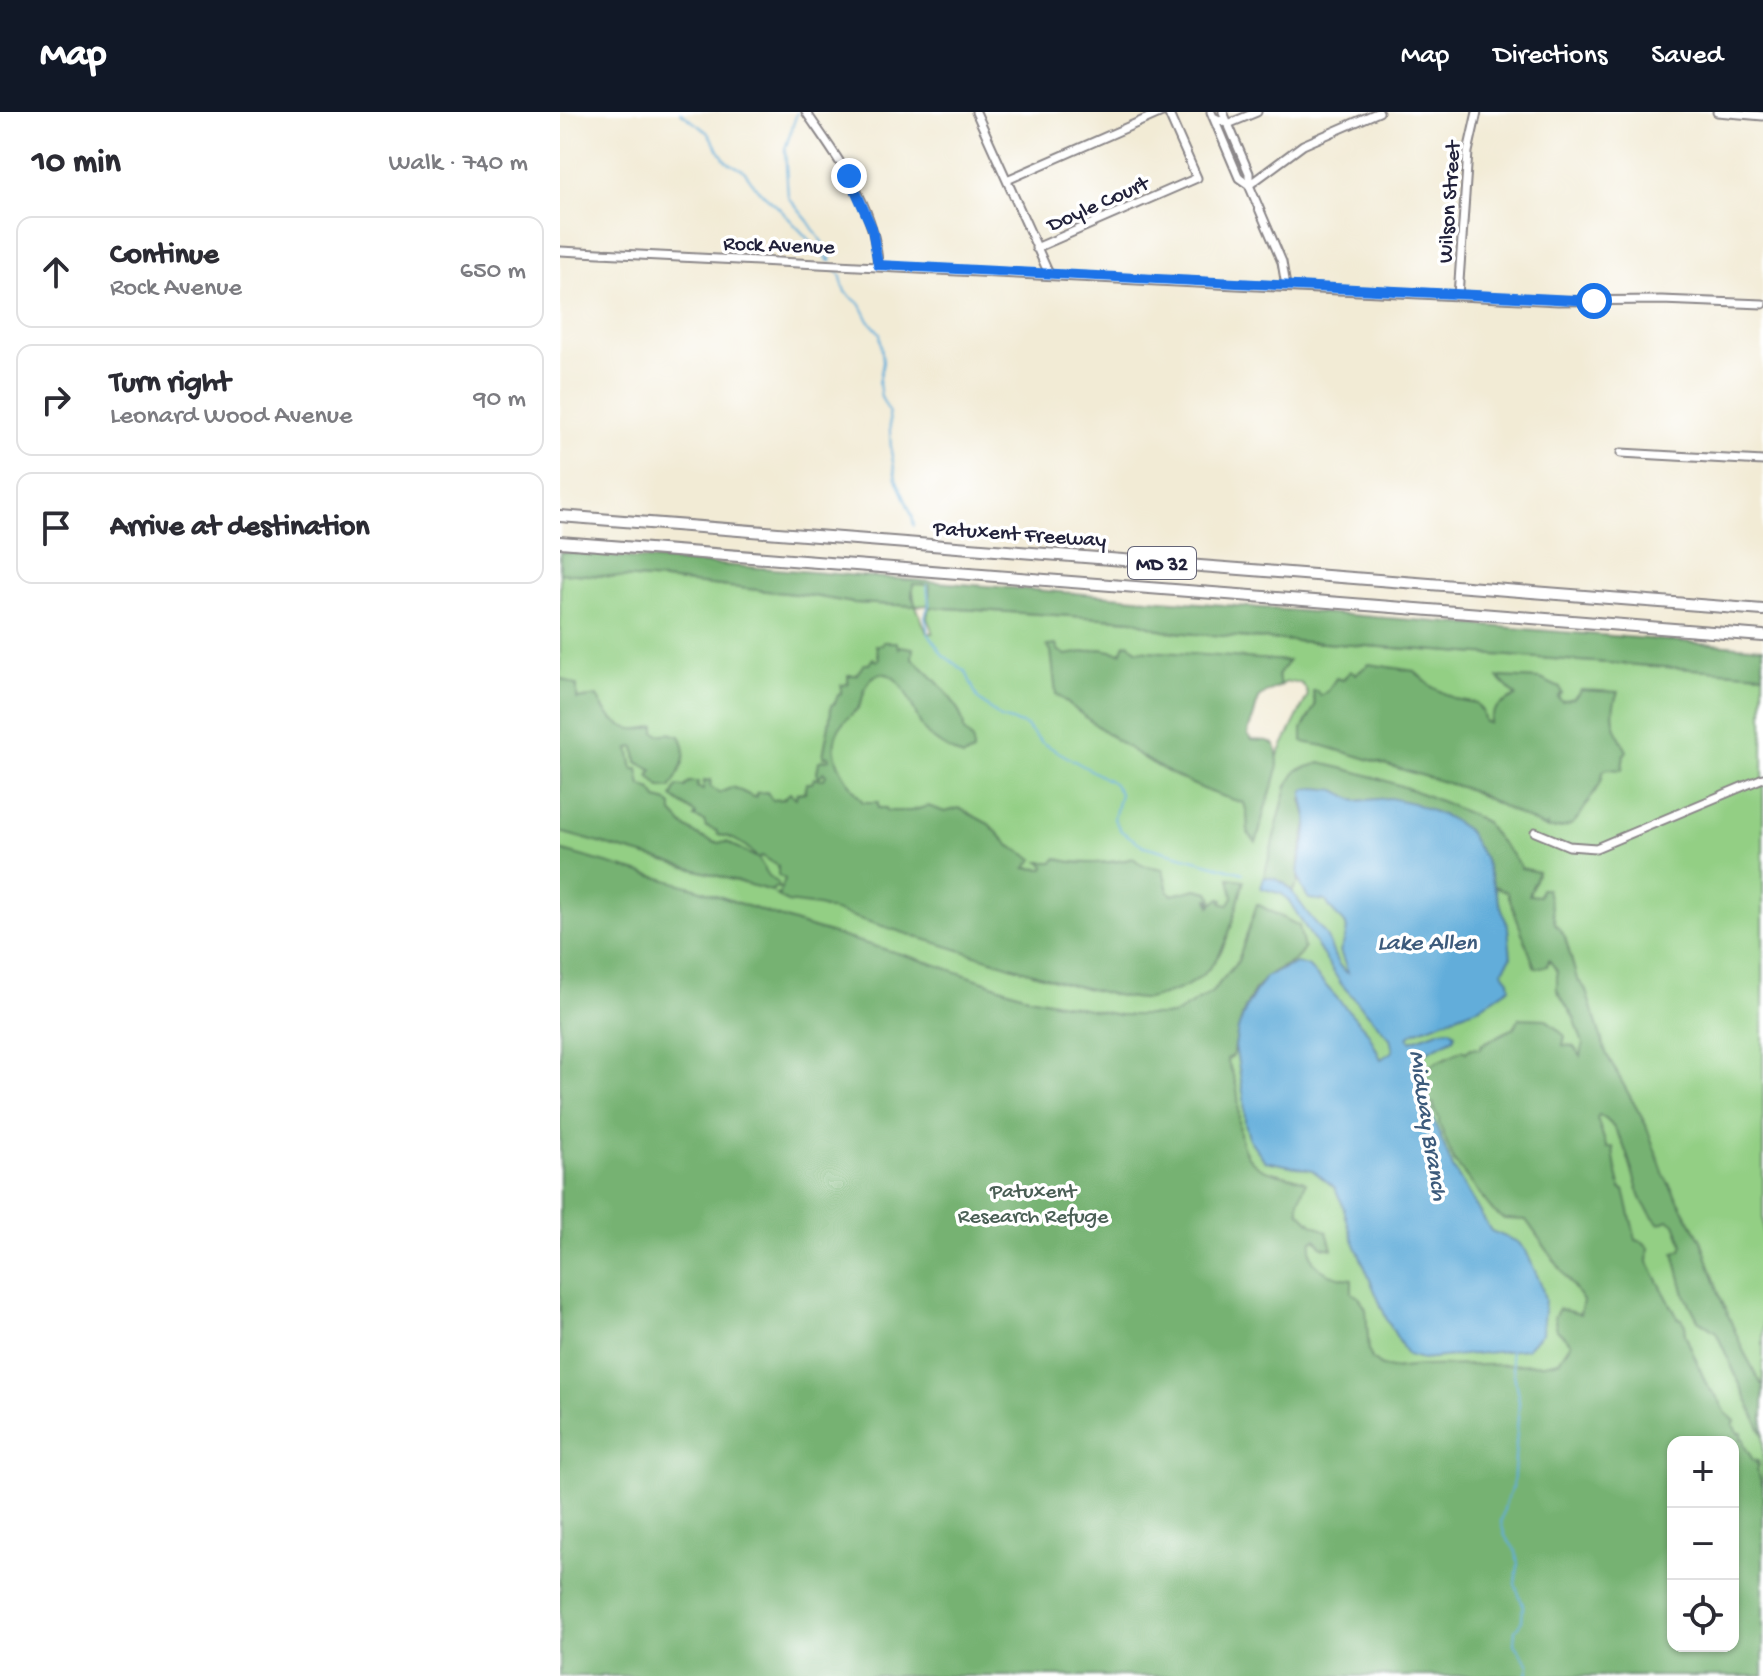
<!DOCTYPE html>
<html lang="en">
<head>
<meta charset="utf-8">
<style>
  :root { --surface:#fff; --page:#f2f2f3; --text:#2b2b33; --muted:#7c7c81; --line:#e1e1e2; --accent:#111827 }
  body { margin:0; font-family:"Gochi Hand",sans-serif; background:var(--page); color:var(--text) }
  .controls { position:absolute; right:24px; bottom:24px; display:grid; overflow:hidden; border-radius:16px; box-shadow:0 2px 6px #0004 }
  .controls button { width:72px; height:72px; display:grid; place-items:center; padding:0; border:0; border-bottom:2px solid var(--line); background:var(--surface); color:var(--text); font:40px sans-serif }
  .stop { position:absolute; width:24px; height:24px; margin:-18px; border:6px solid #1a73e8; border-radius:50%; background:#fff }
  .stop.end { background:#1a73e8; border-color:#fff; box-shadow:0 2px 8px #0008 }
  .list { margin:0; padding:0; list-style:none }
  h2 { display:flex; justify-content:space-between; align-items:center; height:104px; margin:0; padding:0 32px; font-size:34px }
  h2 small { font-size:26px; font-weight:400; color:var(--muted) }
  .list li { display:grid; grid-template-columns:52px 1fr auto; gap:24px; align-items:center; box-sizing:border-box; height:112px; margin:0 16px 16px; padding:0 16px; border:2px solid var(--line); border-radius:16px }
  .list b { display:block; font-size:30px; white-space:nowrap }
  .list p { margin:0; font-size:26px; white-space:nowrap; color:var(--muted) }
  .list em { font-size:26px; font-style:normal; color:var(--muted) }
  .icon { flex:none; width:44px; height:44px; fill:none; stroke:currentColor; stroke-width:2; stroke-linecap:round; stroke-linejoin:round }
  .map { position:relative; flex:none; width:1203px; height:1564px; overflow:hidden }
  header { display:flex; align-items:center; gap:48px; box-sizing:border-box; height:112px; padding:0 40px; background:var(--accent); color:#fff }
  header strong { font-size:38px }
  nav { display:flex; gap:44px; margin-inline-start:auto; font-size:28px }
  main { display:flex }
  aside { flex:1; background:var(--surface) }
  .map>svg:first-child { display:block }
</style>
</head>
<body>
<header>
<strong>Map</strong>
<nav><a>Map</a><a>Directions</a><a>Saved</a></nav>
</header>
<main>
<aside>
<h2>10 min<small>Walk · 740 m</small></h2>
<ul class="list">
<li><svg class="icon" aria-label="ahead" viewBox="0 0 24 24"><path d="M12 20V5M6 11l6-6 6 6"/></svg><div><b>Continue</b><p>Rock Avenue</p></div><em>650 m</em></li>
<li><svg class="icon" aria-label="right" viewBox="0 0 24 24"><path d="M7 20v-9h11M14 6l5 5-5 5"/></svg><div><b>Turn right</b><p>Leonard Wood Avenue</p></div><em>90 m</em></li>
<li><svg class="icon" aria-label="arrive" viewBox="0 0 24 24"><path d="M6 21V4h12l-3 4 3 4H6"/></svg><div><b>Arrive at destination</b></div></li>
</ul>
</aside>
<div class="map">
<svg width="1203" height="1564" viewBox="0 0 1203 1564">
  <rect width="100%" height="100%" fill="#fff"/>
  <filter id="ink" filterUnits="userSpaceOnUse"><feTurbulence type="fractalNoise" baseFrequency=".0125" numOctaves="2"/><feDisplacementMap in="SourceGraphic" scale="16" xChannelSelector="R" yChannelSelector="G"/><feConvolveMatrix kernelMatrix="1 2 1 2 8 2 1 2 1" color-interpolation-filters="sRGB"/></filter>
  <filter id="wash" filterUnits="userSpaceOnUse"><feTurbulence type="fractalNoise" baseFrequency=".006" numOctaves="4" result="noise"/><feDisplacementMap in="SourceGraphic" scale="32" xChannelSelector="R" yChannelSelector="G"/><feGaussianBlur stdDeviation="1.8" result="paint"/><feColorMatrix in="noise" values="0 0 0 0 0 0 0 0 0 0 0 0 0 0 0 0 0 1.4 0 .05"/><feComposite in="paint" operator="in"/></filter>
  <g filter="url(#wash)">
    <rect width="100%" height="100%" fill="#f2ebd5"/>
    <path fill="#93cf84" stroke="#5a7860" stroke-width="2" fill-rule="evenodd" d="M0,461L104,468L253,484L293,491L355,494L352,471L370,473L369,493L356,494L367,521H373L367,506L369,495L573,508L604,519L635,522L1203,562V1564H0ZM694,547L727,549L718,564L720,574L726,570C740,571 743,568 748,583L710,660L666,656ZM1113,1330H1173V1534H1113Z"/>
    <path fill="#76b272" stroke="#4c6a56" stroke-width="2" fill-rule="evenodd" d="M0,440L1203,536V562L635,522L604,519L573,508L368,495L370,473L353,472L352,484L356,494L293,491L253,484L104,468L0,461Z
      M323,530H336L339,536L340,534L353,536L352,546C370,562 405,594 404,619L413,628V640L403,645C388,637 373,630 363,617C355,604 342,557 320,562C303,566 306,584 298,596C293,602 285,607 281,614C263,640 287,669 303,690H318V696H326L327,699H351L368,694L385,700L399,696L429,712L450,734L474,747L466,756L484,757L485,754L480,750H493L497,746C513,754 556,751 573,746L582,753L603,757L608,779L612,783L636,777L649,780L653,787L651,791L650,787H648L650,794L660,786L663,788L661,791L668,793L673,785L669,766L684,768C671,816 664,865 609,881C602,883 593,887 585,887C563,887 533,877 511,873L258,794L227,790L215,782H219L225,767L218,763V754L202,744L198,746L209,764L218,771L219,776L215,775L212,779L0,720V566L17,574V587L37,584C48,610 68,624 95,614V620L100,623L109,621L120,624C131,641 120,661 110,676L100,675L89,664L92,658L77,650L75,635L69,636L73,657H78L81,674C90,676 93,678 97,687L108,690L112,694V701L124,714L141,725L156,731L167,730L197,746C191,736 171,723 158,723L157,719L146,715L144,709L134,705L136,702L112,685L117,674L125,675L129,670H138L137,675L143,678L144,669L151,668L150,674L159,681L173,675L193,685H196V681L207,680L212,688L223,687L230,681L236,686L237,681L245,680L247,671H252L254,666L264,667L266,663L264,660L259,665L257,661L259,649L270,647L269,644L263,645C265,628 271,611 271,593L275,591L278,583L281,582V573L288,572V563H296L304,552H309L313,546L316,549L319,547L316,533H322Z
      M569,531L576,538L728,549L718,564L720,574C699,584 699,582 694,603C692,611 688,615 688,623L692,628L708,629L715,633C724,658 710,677 704,700C701,711 701,719 696,730L688,721L687,701L684,691C613,672 553,628 496,582L491,539L487,534L496,533L498,538L506,543L541,537L561,541L565,532Z
      M809,552L854,559L872,575L895,587L916,591L922,599L925,610L929,611C933,594 941,592 956,584L938,566L941,565L981,567L1000,576L1002,581L998,585L1002,589L1014,586L1021,578L1058,580C1048,603 1055,618 1067,639L1064,643L1062,658L1047,657L1043,660C1042,672 1038,674 1032,684C1017,706 1019,717 987,717V714L985,716L910,678L764,634L742,630V617L755,594L753,579H757L761,584L768,579L776,566L783,568L790,559L796,562Z
      M760,651C820,664 872,683 926,710C934,728 952,738 961,756L978,760L969,783L979,784L981,777H987L995,811L1005,825L1017,867L1025,876L1047,943L1086,1013L1104,1063L1141,1128L1161,1187L1184,1240L1203,1275V1323L1156,1220L1138,1208L1125,1183L1114,1141L1121,1138L1123,1133L1115,1112L1108,1108L1099,1112C1092,1104 1084,1095 1081,1086C1070,1060 1066,1016 1039,1003L1037,1006L1047,1036L1053,1035C1054,1051 1057,1063 1061,1077L1064,1078L1076,1128L1083,1130L1089,1136L1088,1150L1118,1206L1122,1207L1126,1213L1125,1222L1147,1274L1158,1286L1166,1301L1175,1309L1173,1313L1178,1321L1182,1320L1181,1327H1184V1333L1193,1348L1198,1349L1196,1351L1199,1352L1197,1358L1203,1375V1564H0V738L135,776L243,813L371,851L469,885L559,903H613L652,880L678,849L697,792L739,814L744,837C733,855 724,851 709,863C685,882 678,915 673,944L667,947C671,957 675,967 677,977C682,1002 672,1037 698,1054C711,1063 732,1062 746,1070L739,1089V1099L751,1111L767,1120L772,1137L762,1135L756,1127L752,1129C744,1155 770,1165 792,1167V1181L799,1185L806,1197L809,1239L812,1247L820,1253L831,1257L861,1254L984,1252L999,1249L1011,1231L997,1218L994,1205L999,1197L1020,1202L1023,1189L966,1108L944,1107L933,1099L894,1049L879,1011V1006L874,998V992L869,990L863,961C873,949 888,946 902,938L906,940L911,936L920,937L922,932L954,916L959,906L986,907L1005,924L1003,933L1013,934L1021,944L1023,932L1015,908L997,878V859L989,848L987,854L975,856L947,780L934,774L924,746L830,686L796,689L775,678L742,688L748,708L739,747L738,771L733,779L723,770L704,765L727,674L737,658ZM1113,1330H1173V1534H1113Z"/>
    <path fill="#62adda" stroke="#42688a" stroke-width="2" d="M756,676L775,678L796,689L830,686L853,691L889,706L907,718L924,746L948,815L951,845L942,859L949,868L950,875L920,895L852,921L848,925L851,929L881,918L890,917L895,921L894,926L857,945L854,953L855,961L893,1056L931,1119L958,1130L966,1139L981,1172L985,1188L982,1221L967,1237L862,1247L847,1243L827,1208L792,1125L782,1091L774,1075L752,1058L705,1049L689,1027L685,1011L684,986L675,934L678,917L687,894L705,865L736,851L748,854L808,920L821,947L833,939L830,926L781,872L729,789L722,782L701,776L704,765C728,766 733,782 746,799C752,808 760,814 766,824C773,837 775,854 788,861L780,839C796,803 780,816 766,789L749,787C725,755 750,739 747,707C747,697 742,691 743,681L746,677Z"/>
    <g fill="none" stroke-linecap="round" stroke-linejoin="round">
      <path stroke="#62adda" stroke-width="2" d="M120,0L147,20L166,49L184,59L197,77L218,95L269,149
        M237,1L225,37L228,85L248,109L268,139L271,150
        M273,155L280,162L285,180L301,193L309,209L320,221L323,250L319,271L321,285L329,300L331,339L336,367L352,403L354,414
        M367,473L369,492L365,504L368,521L383,543L406,560L418,587L441,606L465,613L481,630L553,671L560,681L554,707L561,719L584,734L683,761
        M950,1239L959,1290L953,1375L946,1389L941,1410L945,1424L956,1439L958,1454L955,1472L963,1493L962,1509L955,1518L954,1532L969,1553L967,1564"/>
    </g>
  </g>
  <g filter="url(#ink)">
    <g fill="none" stroke-linecap="round" stroke-linejoin="round">
      <g stroke="#8a8688" stroke-width="11">
        <path id="minor" d="M246,0C278,47 316,95 318,153
          M416,0L489,162
          M651,0L679,66L689,73
          M663,0L689,61V73L722,150L726,174
          M1157,0L1203,4
          M653,5L668,12L697,0
          M447,68L602,0
          M689,73L743,33L819,0
          M476,136L637,66L608,0
          M0,139L998,189L1101,188L1203,192
          M898,184L908,40L917,0
          M1061,341L1203,349
          M975,720L1009,734L1036,736L1203,666"/>
      </g>
      <g stroke="#8a8688" stroke-width="14">
        <path id="highway" d="M0,404L1203,498
          M0,430L1203,524"/>
      </g>
      <use href="#minor" stroke="#fff" stroke-width="7"/>
      <use href="#highway" stroke="#fff" stroke-width="10"/>
    </g>
  </g>
  <g fill="none" stroke-linecap="round" stroke-linejoin="round" filter="url(#ink)">
    <path stroke="#1a73e8" stroke-width="10" d="M289,64L312,116L318,153L1034,189"/>
  </g>
  <g text-anchor="middle" stroke-width="7" stroke-linejoin="round" paint-order="stroke">
    <rect fill="#fff" stroke="#646476" stroke-width="2" x="568" y="435" width="68" height="32" rx="6"/>
    <g font-size="20" font-weight="bold" fill="#22223b">
      <text x="602" y="458">MD 32</text>
    </g>
    <g font-size="22" fill="#22223b" stroke="#fff">
      <text transform="translate(537 90) rotate(-24)" y="8">Doyle Court</text>
      <text transform="translate(887 90) rotate(-86)" y="8">Wilson Street</text>
      <text transform="translate(219 131) rotate(2)" y="8">Rock Avenue</text>
      <text transform="translate(460 420) rotate(4)" y="8">Patuxent Freeway</text>
    </g>
    <g font-size="22" fill="#4a5f55" stroke="#fff">
      <text x="473" y="1085">Patuxent<tspan x="473" dy="25">Research Refuge</tspan></text>
    </g>
    <g font-size="24" font-style="italic" fill="#3c5a7b" stroke="#fff">
      <text x="867" y="837">Lake Allen</text>
      <text transform="translate(870 1013) rotate(81)" y="8">Midway Branch</text>
    </g>
  </g>
</svg>
<div class="controls">
<button>+</button>
<button>−</button>
<button><svg class="icon" aria-label="locate" viewBox="0 0 24 24"><circle cx="12" cy="12" r="6"/><path d="M12 2v4M12 18v4M2 12h4M18 12h4"/></svg></button>
</div>
<div class="stop" style="left:1034px;top:189px"></div>
<div class="stop end" style="left:289px;top:64px"></div>
</div>
</main>
</body>
</html>
